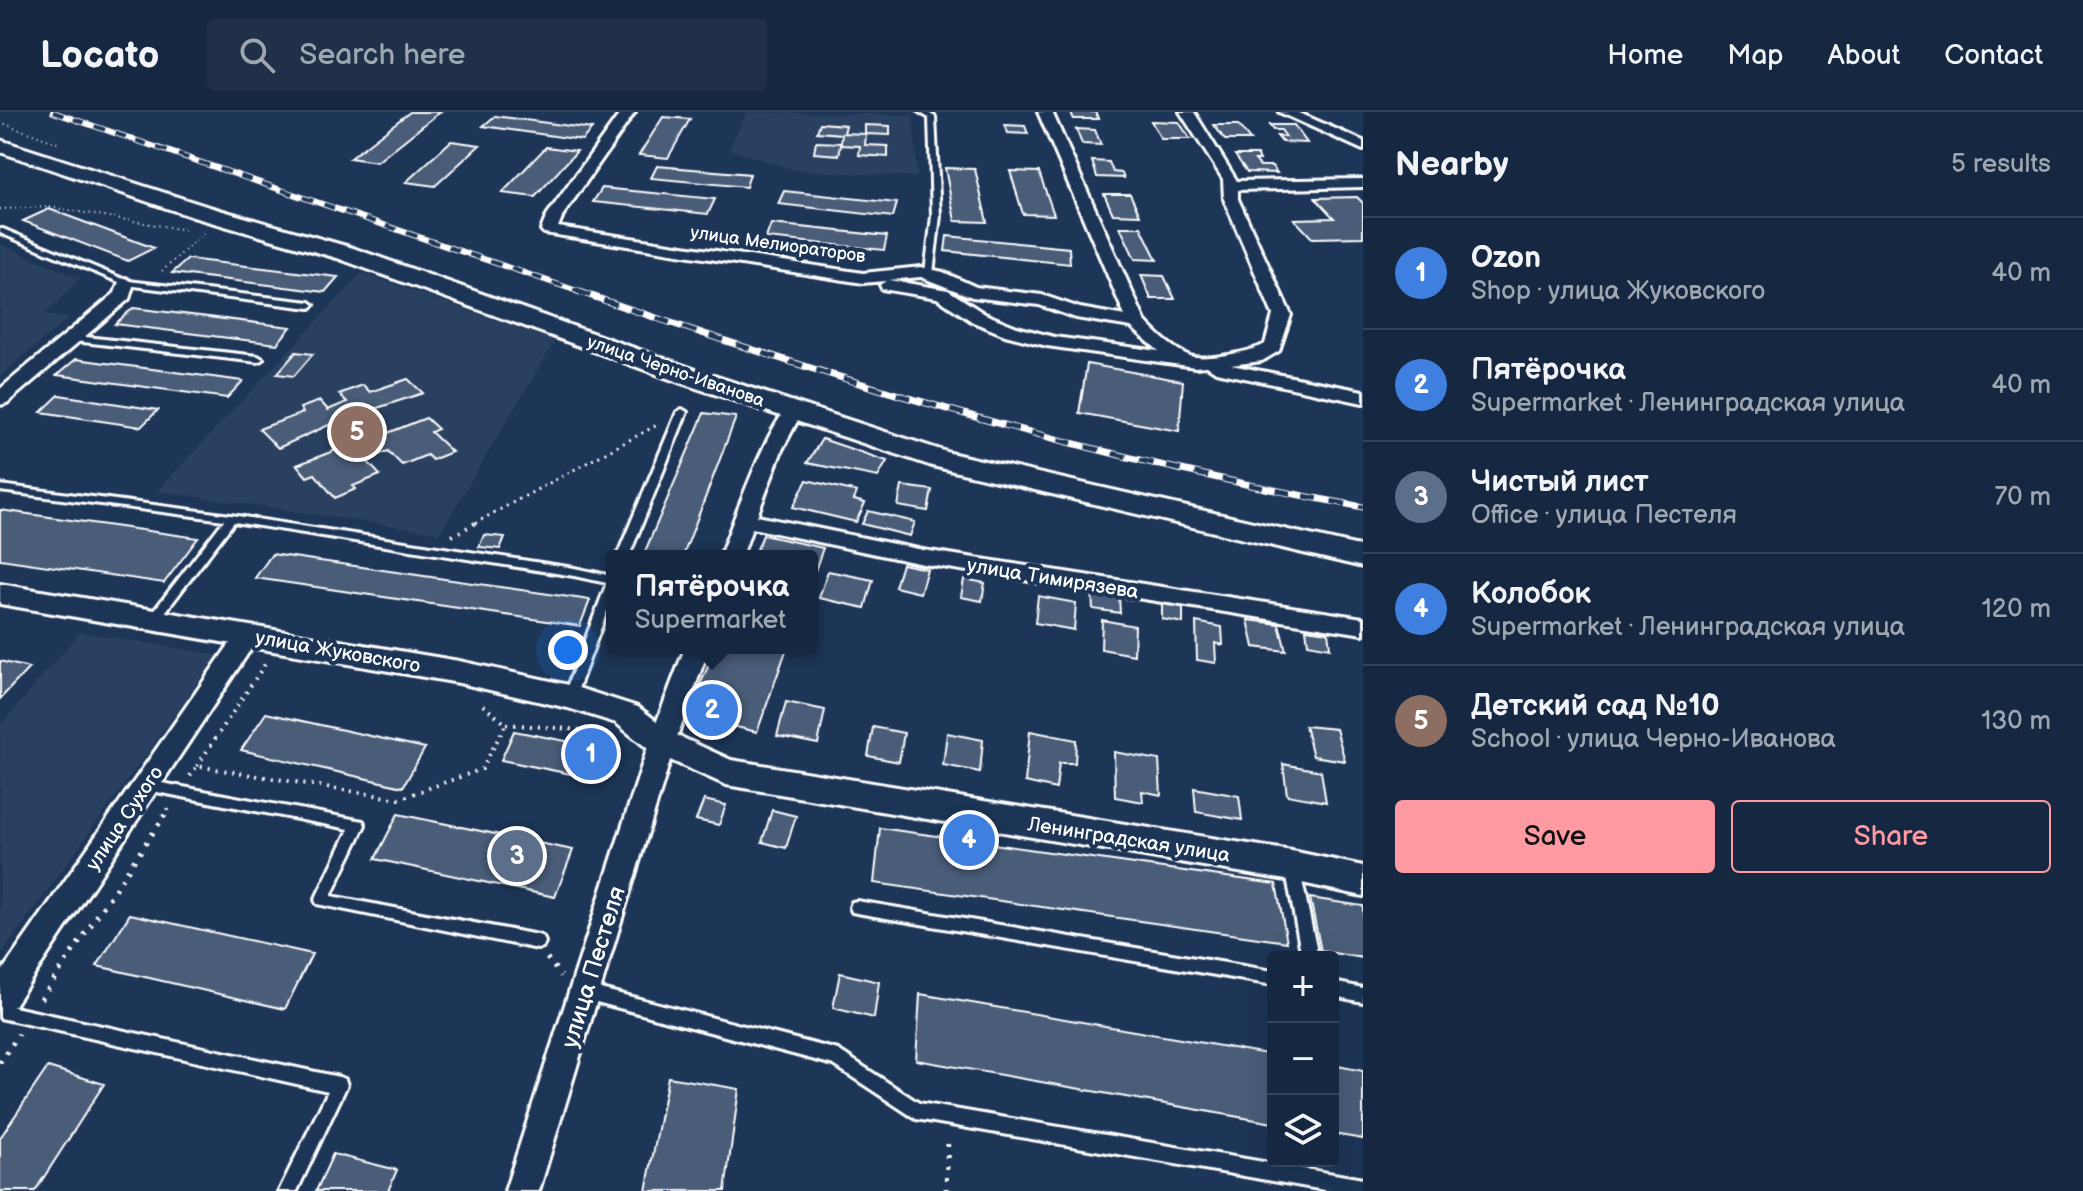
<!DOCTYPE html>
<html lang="en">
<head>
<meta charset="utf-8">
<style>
  :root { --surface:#162841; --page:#1f3048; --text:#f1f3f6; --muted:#9ea6b1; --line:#35445a; --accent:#ff9aa2 }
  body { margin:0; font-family:"Balsamiq Sans",sans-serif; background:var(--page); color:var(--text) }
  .controls { position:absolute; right:24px; bottom:24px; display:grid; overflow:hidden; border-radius:8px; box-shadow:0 8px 32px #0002 }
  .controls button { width:72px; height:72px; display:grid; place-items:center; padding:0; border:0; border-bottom:2px solid var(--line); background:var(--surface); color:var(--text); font:40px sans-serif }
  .you { position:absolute; left:568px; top:538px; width:28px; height:28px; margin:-20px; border:6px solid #fff; border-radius:50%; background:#1a73e8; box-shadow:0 0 0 12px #1a73e833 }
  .badge { display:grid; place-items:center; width:52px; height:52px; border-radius:50%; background:var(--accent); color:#fff; font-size:26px; font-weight:700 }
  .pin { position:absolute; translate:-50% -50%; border:4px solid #fff; box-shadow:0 2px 8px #0006 }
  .popup { position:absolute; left:606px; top:438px; width:212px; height:104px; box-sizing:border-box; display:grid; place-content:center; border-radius:8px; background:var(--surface); filter:drop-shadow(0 2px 6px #0005); font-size:26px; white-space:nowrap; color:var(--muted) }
  .popup b { font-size:30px; color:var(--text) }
  .popup::after { content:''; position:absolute; left:50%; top:100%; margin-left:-16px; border:16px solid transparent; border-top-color:var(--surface) }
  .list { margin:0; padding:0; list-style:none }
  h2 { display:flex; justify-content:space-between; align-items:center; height:104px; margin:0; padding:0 32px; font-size:34px }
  h2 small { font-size:26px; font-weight:400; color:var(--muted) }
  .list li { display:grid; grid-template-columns:52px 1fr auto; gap:24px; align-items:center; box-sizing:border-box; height:112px; padding:0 32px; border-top:2px solid var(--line) }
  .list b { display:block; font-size:30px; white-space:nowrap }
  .list p { margin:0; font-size:26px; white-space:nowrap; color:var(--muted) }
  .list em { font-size:26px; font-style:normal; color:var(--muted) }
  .actions { display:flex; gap:16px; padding:24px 32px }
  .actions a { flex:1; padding:18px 0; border:2px solid var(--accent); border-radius:8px; text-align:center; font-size:28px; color:var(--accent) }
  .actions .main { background:var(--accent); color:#111 }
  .icon { flex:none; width:44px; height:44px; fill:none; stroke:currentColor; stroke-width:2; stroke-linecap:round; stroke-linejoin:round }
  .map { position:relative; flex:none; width:1363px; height:1079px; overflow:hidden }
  header { display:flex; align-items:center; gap:48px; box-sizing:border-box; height:112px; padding:0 40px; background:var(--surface); border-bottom:2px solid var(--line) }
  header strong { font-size:38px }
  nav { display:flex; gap:44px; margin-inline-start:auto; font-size:28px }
  .search { width:560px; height:72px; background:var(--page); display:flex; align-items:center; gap:20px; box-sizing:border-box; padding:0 28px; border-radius:8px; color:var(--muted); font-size:30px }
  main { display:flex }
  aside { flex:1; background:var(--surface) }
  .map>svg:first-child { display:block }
</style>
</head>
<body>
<header>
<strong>Locato</strong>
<div class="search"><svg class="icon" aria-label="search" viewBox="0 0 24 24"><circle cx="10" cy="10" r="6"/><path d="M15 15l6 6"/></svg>Search here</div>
<nav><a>Home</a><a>Map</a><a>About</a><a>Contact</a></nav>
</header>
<main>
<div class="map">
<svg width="1363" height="1079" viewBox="0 0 1363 1079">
  <rect width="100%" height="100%" fill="#1d3557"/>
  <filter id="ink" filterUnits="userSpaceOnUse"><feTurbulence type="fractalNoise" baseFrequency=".0125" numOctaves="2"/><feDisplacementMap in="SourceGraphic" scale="16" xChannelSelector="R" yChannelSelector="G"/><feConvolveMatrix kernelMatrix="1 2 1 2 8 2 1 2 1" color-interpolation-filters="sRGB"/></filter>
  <g filter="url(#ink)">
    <path fill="#2a4161" d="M747,0L913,3L917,65L794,58L729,37Z
      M0,132L80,166L45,203L69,206L0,264Z
      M362,161L555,229L440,421L157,379Z
      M80,520L218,543L0,844V614Z"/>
    <path fill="#4a5d79" stroke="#fff" stroke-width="2" d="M410,0H440L377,50L350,46Z
      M1070,0H1095L1099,7H1074Z
      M495,4L592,17L582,28L483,14Z
      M663,5L690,7L668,46L639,43Z
      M1151,9L1179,10L1190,27H1161Z
      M820,11L846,13L844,21L865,22V13L890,14V23L866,22L865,33L888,34V45L859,43L860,34L841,33L839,43L814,41L816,30L841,31L842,22L817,20Z
      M1005,13L1025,14L1028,22L1008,21Z
      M1214,13H1238L1250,28H1225Z
      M1269,13H1294L1307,31L1282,30L1277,24L1286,25L1281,18H1273Z
      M1076,17L1095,18L1101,33L1082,32Z
      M451,29L480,33L435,74L406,70Z
      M546,35L577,39L535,85L502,81Z
      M1235,43H1257L1260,48H1255L1260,54H1272L1277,61L1247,60Z
      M1092,49L1109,50L1113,60L1122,61L1124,66L1097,65Z
      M657,54L750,62L746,75L651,66Z
      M945,56L975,57L987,110L955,109Z
      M1010,59L1039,60L1054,103L1023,102Z
      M602,76L715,87L708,102L593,90Z
      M784,79L897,91L893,105L778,92Z
      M1104,82H1130L1140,103L1113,102Z
      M1357,85L1363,91V125L1312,126L1294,107L1334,106L1315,86Z
      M49,97L154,136L128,149L23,109Z
      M771,112L887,124L884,138L766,126Z
      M1120,115H1141L1157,148L1135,147Z
      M947,124L1069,136L1070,152L945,139Z
      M188,147L338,165L325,180L172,161Z
      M1141,163L1164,164L1175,187H1151Z
      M133,196L291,215L277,232L115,212Z
      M296,240L313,242L294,264L277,262Z
      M76,247L243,269L227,286L57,263Z
      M1087,252L1183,269L1179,319L1079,301Z
      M408,267L423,281L359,302L380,324L426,306L438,317L431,320L452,340L432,348L427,343L402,353L388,339L366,348L380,363L353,374L356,377L335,386L315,362L307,365L297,353L349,333L331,312L278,336L259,317L303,301L300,296L320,289L328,298L347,290L339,282L363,273L370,280Z
      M59,283L158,298L141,315L41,300Z
      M704,301L736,305L683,444H643Z
      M822,327L887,349L878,365L807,351Z
      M807,368L857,380L854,388L865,391L856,410L793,395Z
      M902,374L932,378L928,399L898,394Z
      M0,398L198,426L164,471L0,447Z
      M868,399L915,410L910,424L862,412Z
      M484,423L505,425L500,437L479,435Z
      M763,423L823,436L812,467V444H754Z
      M272,442L590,488L580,514L255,466Z
      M902,452L927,457L920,481L895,475Z
      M828,459L873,468L865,496L819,486Z
      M964,467L985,471L982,489L961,485Z
      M1092,480L1119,484L1120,501L1093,497Z
      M1038,484L1076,491L1074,518L1035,511Z
      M1162,490L1183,494V511L1162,507Z
      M1102,508L1135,514L1134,543L1101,537Z
      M1248,508L1279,512L1286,539L1254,535Z
      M1196,510L1222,515L1223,533L1215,531L1216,551L1197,548Z
      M1306,517L1328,520L1330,536L1308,532Z
      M716,536H787L757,620L687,603Z
      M0,549L29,556L0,587Z
      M786,590L825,598L818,632L777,624Z
      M266,601L425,636L403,675L241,638Z
      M1305,614L1336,617L1345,649L1313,644Z
      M873,615L904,621L899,650L868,644Z
      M514,619L602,636L591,666L501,648Z
      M1030,619L1076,628L1075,651H1059L1056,677L1025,670Z
      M947,621L983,628L980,660L943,653Z
      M1114,640L1159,648L1161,683L1142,679L1143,690L1115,685Z
      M1283,652L1321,659L1326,690L1287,683Z
      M1194,676L1239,684L1242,708L1196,700Z
      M704,688L726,693L719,713L696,708Z
      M772,698L796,704L786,736L762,730Z
      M398,702L573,738L555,785L375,747Z
      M880,716L1276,772L1287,830L874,771Z
      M1310,786L1363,794V846L1321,839Z
      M130,802L312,842L285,897L97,854Z
      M840,861L879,870L874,906L833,896Z
      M920,882L1273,943V1011L916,948Z
      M1333,953L1363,959V1027L1333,1022Z
      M48,955L104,972L35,1079H0V1026Z
      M668,965L739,977L725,1079H646Z
      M333,1042L397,1058L388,1079H316Z"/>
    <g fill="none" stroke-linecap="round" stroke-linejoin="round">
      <g stroke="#fff" stroke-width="6">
        <path id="service" d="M919,0H927L935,5L940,104L933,161L929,163L925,161L932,104L929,6Z
          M3,117L128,169L310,190L314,193L310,196L126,173L0,121V117Z
          M68,223L258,244L263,247L258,250L65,228L64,226Z
          M682,297L687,300L629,444H617L677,300Z
          M0,373L231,403L574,456L612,464V486L575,585L573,588H565L563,585L607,471L574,464L234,410L157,511H149L147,508L149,505L224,408L0,379Z
          M146,668L363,709L365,713L331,784L538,823L543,825L545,830L543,835L538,837L317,792L315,788L349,717L146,678L141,677L139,673L141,669Z
          M1292,748L1297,750L1299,754L1318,845H1302L1285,754L1287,750Z
          M857,789L1273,859V873L857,801L852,800L850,795L852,790Z
          M1333,870L1363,876V890L1333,884Z
          M585,873L838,938L919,991L1363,1067V1079H1330L916,1007L834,953L585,887L580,885L577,880L580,875Z
          M0,892L339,965L345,967L347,973L297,1079H279L328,979L0,906Z"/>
      </g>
      <g stroke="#fff" stroke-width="6">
        <path id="minor" d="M621,0H635L563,103L558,115L863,161L921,155L943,160L976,175L1042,183L1080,196L1125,204L1038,0H1052L1145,209C1157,222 1174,238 1190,244C1205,249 1252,240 1265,232L1273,203L1224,87L1223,67L1180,0H1194L1237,69L1363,67V75L1238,78V87L1291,203L1279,239L1262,249L1231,253L1363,279V291L1216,260L1207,254L1195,255L1047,234L1005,223L973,210L937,186L882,177L880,173L886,169L863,171L544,121L541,118L547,103ZM921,165L972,185L1039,193L1076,206L1131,215L1159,239L1054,225L1017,215L985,202L948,178L889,168Z
          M1279,0H1297L1363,29V38Z
          M126,166L134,171L129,187L7,291L0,293V277L115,181L120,167Z
          M792,294L802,300L782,338L757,404L923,438L1363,506V522L923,452L752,416L742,444H720C730,419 772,299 792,294Z
          M248,515L256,517L260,523L256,529L11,898L0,902V862L240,517Z
          M685,536H709L678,622L539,1079H505L652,622Z"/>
      </g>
      <g stroke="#fff" stroke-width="6">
        <path id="tertiary" d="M0,472L459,549L569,573L638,595L674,622L731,648L1292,739L1363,754V784L1292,769L726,673L652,640L616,611L568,596L459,571L0,492Z"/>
      </g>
      <g stroke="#fff" stroke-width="6">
        <path id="secondary" d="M0,28L209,95L353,136L699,259L950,341L1363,435V455L932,354L681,271L337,146L193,105L0,40Z"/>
      </g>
      <path stroke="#fff" stroke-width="2" stroke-dasharray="1 4" stroke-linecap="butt" d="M0,10L60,32
        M0,97L50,95L186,118
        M162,159L204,121"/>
      <path stroke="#fff" stroke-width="3" stroke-dasharray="2 5" stroke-linecap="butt" d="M475,411L659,312"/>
      <path stroke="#fff" stroke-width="4" stroke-dasharray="2 6" stroke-linecap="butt" d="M452,424L479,409
        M506,612L595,619
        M197,654L267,549
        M190,664L197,654L399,687L482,657L506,612L479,590
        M163,705L170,695"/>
      <path stroke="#fff" stroke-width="5" stroke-dasharray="3 8" stroke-linecap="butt" d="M547,846L561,864
        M41,887L165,703
        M0,951L19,922
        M946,1079L948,1025"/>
      <use href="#service" fill="#1d3557" fill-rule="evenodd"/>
      <use href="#minor" fill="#1d3557" fill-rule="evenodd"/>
      <use href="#tertiary" fill="#1d3557" fill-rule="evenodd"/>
      <use href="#secondary" fill="#1d3557" fill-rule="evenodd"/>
      <g stroke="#fff" stroke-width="6">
        <path id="rail-far1" d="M53,0L583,181"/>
      </g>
      <g stroke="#fff" stroke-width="7">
        <path id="rail" d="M577,179C835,268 1094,347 1363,395"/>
      </g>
      <use href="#rail-far1" stroke="#1d3557" stroke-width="4" stroke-dasharray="11" stroke-linecap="butt"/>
      <use href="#rail" stroke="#1d3557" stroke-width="5" stroke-dasharray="14" stroke-linecap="butt"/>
    </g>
  </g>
  <g text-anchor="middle" stroke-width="8" stroke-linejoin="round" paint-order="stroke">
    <g font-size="18" fill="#fff" stroke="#1d3557">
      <text transform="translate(778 132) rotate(8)" y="6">улица Мелиораторов</text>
      <text transform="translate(676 259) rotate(19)" y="6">улица Черно-Иванова</text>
    </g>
    <g font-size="20" fill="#fff" stroke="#1d3557">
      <text transform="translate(1053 466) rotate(9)" y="7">улица Тимирязева</text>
      <text transform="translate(338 539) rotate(10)" y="7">улица Жуковского</text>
      <text transform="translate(124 706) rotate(-56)" y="7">улица Сухого</text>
      <text transform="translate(1129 727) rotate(9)" y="7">Ленинградская улица</text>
    </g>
    <g font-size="24" fill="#fff" stroke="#1d3557">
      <text transform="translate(593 855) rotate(-73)" y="8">улица Пестеля</text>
    </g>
  </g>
</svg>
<div class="controls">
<button>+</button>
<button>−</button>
<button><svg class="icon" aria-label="layers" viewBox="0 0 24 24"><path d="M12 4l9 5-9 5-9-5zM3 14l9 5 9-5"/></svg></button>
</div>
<div class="you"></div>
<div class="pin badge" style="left:591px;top:642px;background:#3f7fe0">1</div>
<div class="pin badge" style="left:712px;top:598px;background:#3f7fe0">2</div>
<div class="popup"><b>Пятёрочка</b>Supermarket</div>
<div class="pin badge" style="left:517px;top:744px;background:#5c6f8a">3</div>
<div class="pin badge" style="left:969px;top:728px;background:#3f7fe0">4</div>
<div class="pin badge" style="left:357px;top:320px;background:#8d6e63">5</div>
</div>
<aside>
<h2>Nearby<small>5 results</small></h2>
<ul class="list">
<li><span class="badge" style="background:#3f7fe0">1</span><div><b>Ozon</b><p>Shop · улица Жуковского</p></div><em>40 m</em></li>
<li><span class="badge" style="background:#3f7fe0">2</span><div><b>Пятёрочка</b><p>Supermarket · Ленинградская улица</p></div><em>40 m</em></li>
<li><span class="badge" style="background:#5c6f8a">3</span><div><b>Чистый лист</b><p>Office · улица Пестеля</p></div><em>70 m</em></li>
<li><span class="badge" style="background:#3f7fe0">4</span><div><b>Колобок</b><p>Supermarket · Ленинградская улица</p></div><em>120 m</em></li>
<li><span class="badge" style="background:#8d6e63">5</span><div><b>Детский сад №10</b><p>School · улица Черно-Иванова</p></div><em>130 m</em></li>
</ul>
<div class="actions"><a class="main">Save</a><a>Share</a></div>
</aside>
</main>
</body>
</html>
